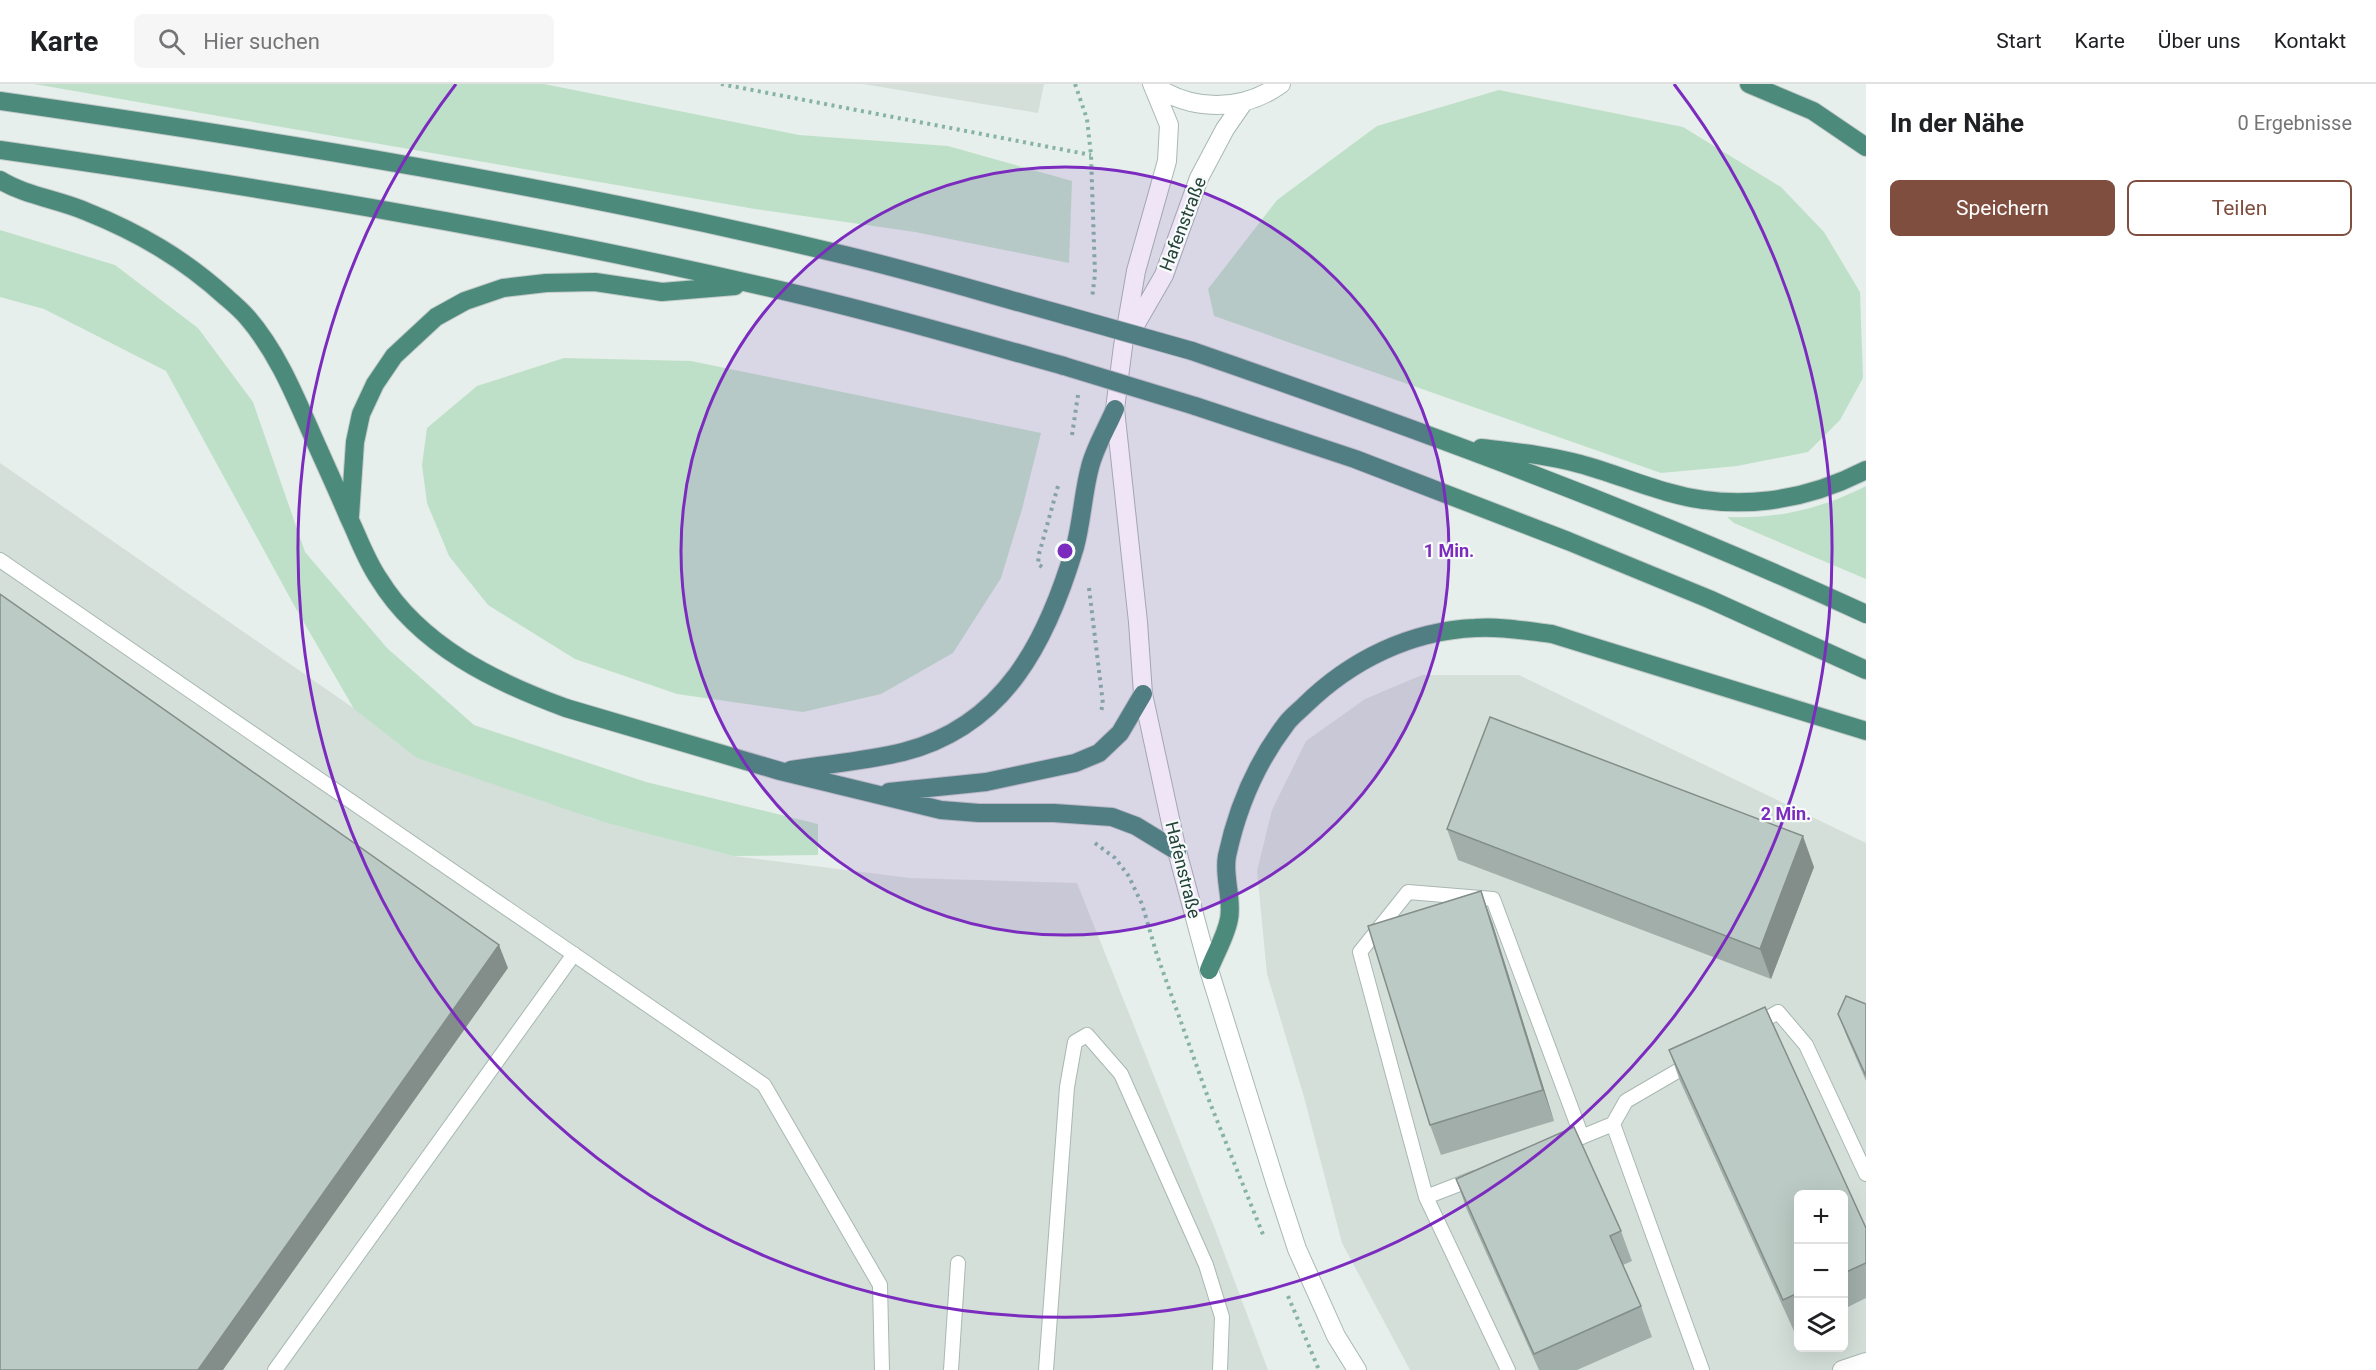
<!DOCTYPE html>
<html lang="de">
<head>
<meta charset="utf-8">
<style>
  :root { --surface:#fff; --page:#f6f6f6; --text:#202124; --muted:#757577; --line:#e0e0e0; --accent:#7f4e3f }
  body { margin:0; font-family:Roboto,sans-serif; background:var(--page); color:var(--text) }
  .controls { position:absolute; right:18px; bottom:18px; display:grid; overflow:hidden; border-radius:9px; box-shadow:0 6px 24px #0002 }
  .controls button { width:54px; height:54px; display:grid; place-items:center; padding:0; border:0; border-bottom:2px solid var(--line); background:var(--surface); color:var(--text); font:30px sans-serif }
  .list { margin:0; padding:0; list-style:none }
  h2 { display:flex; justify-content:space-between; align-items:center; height:78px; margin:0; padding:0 24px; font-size:26px }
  h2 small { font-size:20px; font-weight:400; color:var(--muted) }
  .actions { display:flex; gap:12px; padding:18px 24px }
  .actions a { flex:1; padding:14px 0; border:2px solid var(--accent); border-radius:9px; text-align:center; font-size:21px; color:var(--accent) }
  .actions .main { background:var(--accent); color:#fff }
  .icon { flex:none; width:33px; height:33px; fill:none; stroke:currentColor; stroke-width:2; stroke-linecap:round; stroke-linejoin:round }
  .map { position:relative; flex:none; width:1866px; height:1286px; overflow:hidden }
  header { display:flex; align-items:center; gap:36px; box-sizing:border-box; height:84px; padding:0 30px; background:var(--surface); border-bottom:2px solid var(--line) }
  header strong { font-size:28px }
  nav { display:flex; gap:33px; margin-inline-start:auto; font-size:21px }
  .search { width:420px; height:54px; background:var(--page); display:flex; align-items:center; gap:15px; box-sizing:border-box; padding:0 21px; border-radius:9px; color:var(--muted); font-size:22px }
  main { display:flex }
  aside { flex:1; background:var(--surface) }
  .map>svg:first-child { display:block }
</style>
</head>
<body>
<header>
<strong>Karte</strong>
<div class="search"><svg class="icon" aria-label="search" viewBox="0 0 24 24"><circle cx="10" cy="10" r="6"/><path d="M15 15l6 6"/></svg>Hier suchen</div>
<nav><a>Start</a><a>Karte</a><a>Über uns</a><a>Kontakt</a></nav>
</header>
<main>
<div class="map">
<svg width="1866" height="1286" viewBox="0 0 1866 1286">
  <rect width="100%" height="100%" fill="#e6efeb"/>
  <path fill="#d4dfda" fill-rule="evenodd" d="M863,0H1044L1038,29Z
    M0,379L401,657L593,735L733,772L910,794L1077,799L1215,1145L1268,1286H0Z
    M1422,591H1519L1866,759V1286H1410L1342,1159L1304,1013L1267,890L1257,787L1272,726L1306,657L1365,615ZM1798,1110H1844V1264H1798Z"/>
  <path fill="#bfe0c8" d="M34,0H544L799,51L948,62L1072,97L1069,179L915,148L755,125Z
    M1499,6L1683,43L1781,103L1824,148L1860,208L1863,294L1840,336L1808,368L1737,382L1661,389L1214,232L1208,205L1277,116L1377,42Z
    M0,146L115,181L198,244L253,318L305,468L387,564L474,641L646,698L818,740V771L733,772L603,738L417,674L354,625L295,523L166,287L44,225L0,213Z
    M564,274L691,277L1041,349L1022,425L1001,494L953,569L881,610L803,628L677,610L575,575L488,521L449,472L427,419L422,381L427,344L477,302Z
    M1866,402V495L1734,439L1727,433C1778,435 1821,425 1866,402Z"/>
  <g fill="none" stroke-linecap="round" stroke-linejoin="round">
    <g stroke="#a8b8b2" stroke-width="16">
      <path id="service" d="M0,476L764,1001L880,1201L882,1286
        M1756,941L1778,928L1806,961L1866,1090
        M1613,1040L1626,1017L1693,978
        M1574,1056L1613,1040L1702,1286
        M1475,1094L1426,1113L1508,1286
        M1426,1113L1360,868L1408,808L1493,815L1582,1053
        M275,1286L574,870
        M951,1286L958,1179
        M1046,1286L1067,1003L1075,958L1087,951L1121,990L1206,1181L1222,1233L1220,1286"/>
    </g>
    <g stroke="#a8b8b2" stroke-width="20">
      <path id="minor" d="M1842,1286L1866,1278"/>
    </g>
    <g stroke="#a8b8b2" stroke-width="20">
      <path id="tertiary" d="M1152,0C1191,28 1242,28 1281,0
        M1153,2L1169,41L1167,77L1136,187L1123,262L1115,325L1138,538L1143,610L1177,767L1209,886L1277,1104L1297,1165L1336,1252L1357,1286
        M1130,250L1164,191L1199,94L1225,45L1243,19"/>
    </g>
    <g stroke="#c2cac8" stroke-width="20">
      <path id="trunk" d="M1749,0L1813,27L1866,63
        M0,17C280,57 560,103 836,169C914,187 991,211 1068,232
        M0,66C253,102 504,143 753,200C857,223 961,253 1064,282
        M0,96C26,112 57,115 85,127C140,149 184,175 227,214C234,220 241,226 247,233C278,269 295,312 314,355C326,382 338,408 349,434C359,455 366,476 379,495C420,562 495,598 566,624L780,687L941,726L979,729H1054L1112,733L1136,742L1177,767
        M1192,267C1420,346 1647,429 1866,530
        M1195,322L1355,375L1568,457L1709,515L1866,586
        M1481,364C1515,368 1548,371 1580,380C1610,388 1638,400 1667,408C1735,428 1804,418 1866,386
        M350,432L355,358L361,330L375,300L394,272L436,233L465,217L503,204L546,199L595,198L662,208L735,202
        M791,686C828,680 866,677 903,668C1005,642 1047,557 1075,463C1082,437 1083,409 1090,383C1095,363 1107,344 1115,325
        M889,708L986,698L1075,679L1099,669L1120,649L1143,610
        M1209,886C1215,870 1226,852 1229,835C1233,815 1223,792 1227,772C1237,725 1257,678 1286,640C1291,633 1299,627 1305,621C1351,576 1410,547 1475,544C1501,542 1527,547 1552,550L1866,647"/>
    </g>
    <path stroke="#86b3a5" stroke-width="4" stroke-dasharray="3 4.5" stroke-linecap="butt" d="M721,0L1091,71
      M1075,0L1087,35L1091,71L1095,190L1092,215
      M1072,351L1078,311
      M1042,483L1038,480L1039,470L1058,402
      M1089,504L1103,620L1101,627
      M1095,759L1115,774L1128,791L1142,820L1157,871L1210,1019L1264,1153
      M1288,1212L1319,1286"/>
    <use href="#service" stroke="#fff" stroke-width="14"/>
    <use href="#minor" stroke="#fff" stroke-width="18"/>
    <use href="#tertiary" stroke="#fff" stroke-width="18"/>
    <use href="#trunk" stroke="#4c8a7c" stroke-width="18"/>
    <g stroke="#c2cac8" stroke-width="20" stroke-linecap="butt">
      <path id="trunk-bridge" d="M1068,232L1192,267
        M1064,282L1195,322"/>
    </g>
    <use href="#trunk-bridge" stroke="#4c8a7c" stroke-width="18"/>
  </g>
  <path fill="#a1aea9" d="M1447,745L1814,783L1771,895L1458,776Z
    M1492,838L1554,1037L1441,1071L1430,1041Z
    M1866,920V997L1847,953L1838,930Z
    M1765,923L1866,1144V1214L1844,1225V1110H1798V1245L1794,1247L1680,997L1669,966Z
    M1456,1095L1621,1147L1632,1177L1623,1181L1641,1222L1652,1253L1577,1286H1539L1467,1126Z"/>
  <path fill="#838d89" d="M1803,752L1814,783L1771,895L1760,865Z
    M1481,807L1492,838L1554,1037L1543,1006Z
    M499,861L508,884L223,1286H198Z"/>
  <path fill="#bbcac4" stroke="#838d89" stroke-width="1.5" d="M0,510L499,861L198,1286H0Z
    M1490,633L1803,752L1760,865L1447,745Z
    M1481,807L1543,1006L1430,1041L1368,842Z
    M1846,912L1866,920V992L1838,930Z
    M1765,923L1866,1144V1179L1844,1189V1110H1798V1209L1783,1216L1669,966Z
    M1574,1043L1621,1147L1610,1152L1641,1222L1534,1270L1456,1095Z"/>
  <circle cx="1065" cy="467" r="384" fill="#7b2cbf" fill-opacity=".12"/>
  <g fill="none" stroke="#7b2cbf" stroke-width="3">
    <circle cx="1065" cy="467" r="384"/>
    <path d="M1674 0A767 767 0 1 1 456 0"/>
  </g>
  <g text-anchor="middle" stroke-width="4.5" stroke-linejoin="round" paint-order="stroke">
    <g font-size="18" fill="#24423a" stroke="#f7fbf9">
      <text transform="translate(1183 140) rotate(-69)" y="6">Hafenstraße</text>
      <text transform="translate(1183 786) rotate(76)" y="6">Hafenstraße</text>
    </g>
  </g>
  <circle cx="1065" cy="467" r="9" fill="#7b2cbf" stroke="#f7fbf9" stroke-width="3"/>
  <g font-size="18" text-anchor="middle" font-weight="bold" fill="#7b2cbf" stroke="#f7fbf9" stroke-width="4.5" stroke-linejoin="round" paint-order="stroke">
    <text x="1449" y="473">1 Min.</text>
    <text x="1786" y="736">2 Min.</text>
  </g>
</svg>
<div class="controls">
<button>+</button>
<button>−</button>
<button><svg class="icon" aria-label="layers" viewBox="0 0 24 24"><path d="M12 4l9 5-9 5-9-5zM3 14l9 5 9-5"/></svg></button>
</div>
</div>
<aside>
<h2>In der Nähe<small>0 Ergebnisse</small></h2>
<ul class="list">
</ul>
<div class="actions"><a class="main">Speichern</a><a>Teilen</a></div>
</aside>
</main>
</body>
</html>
